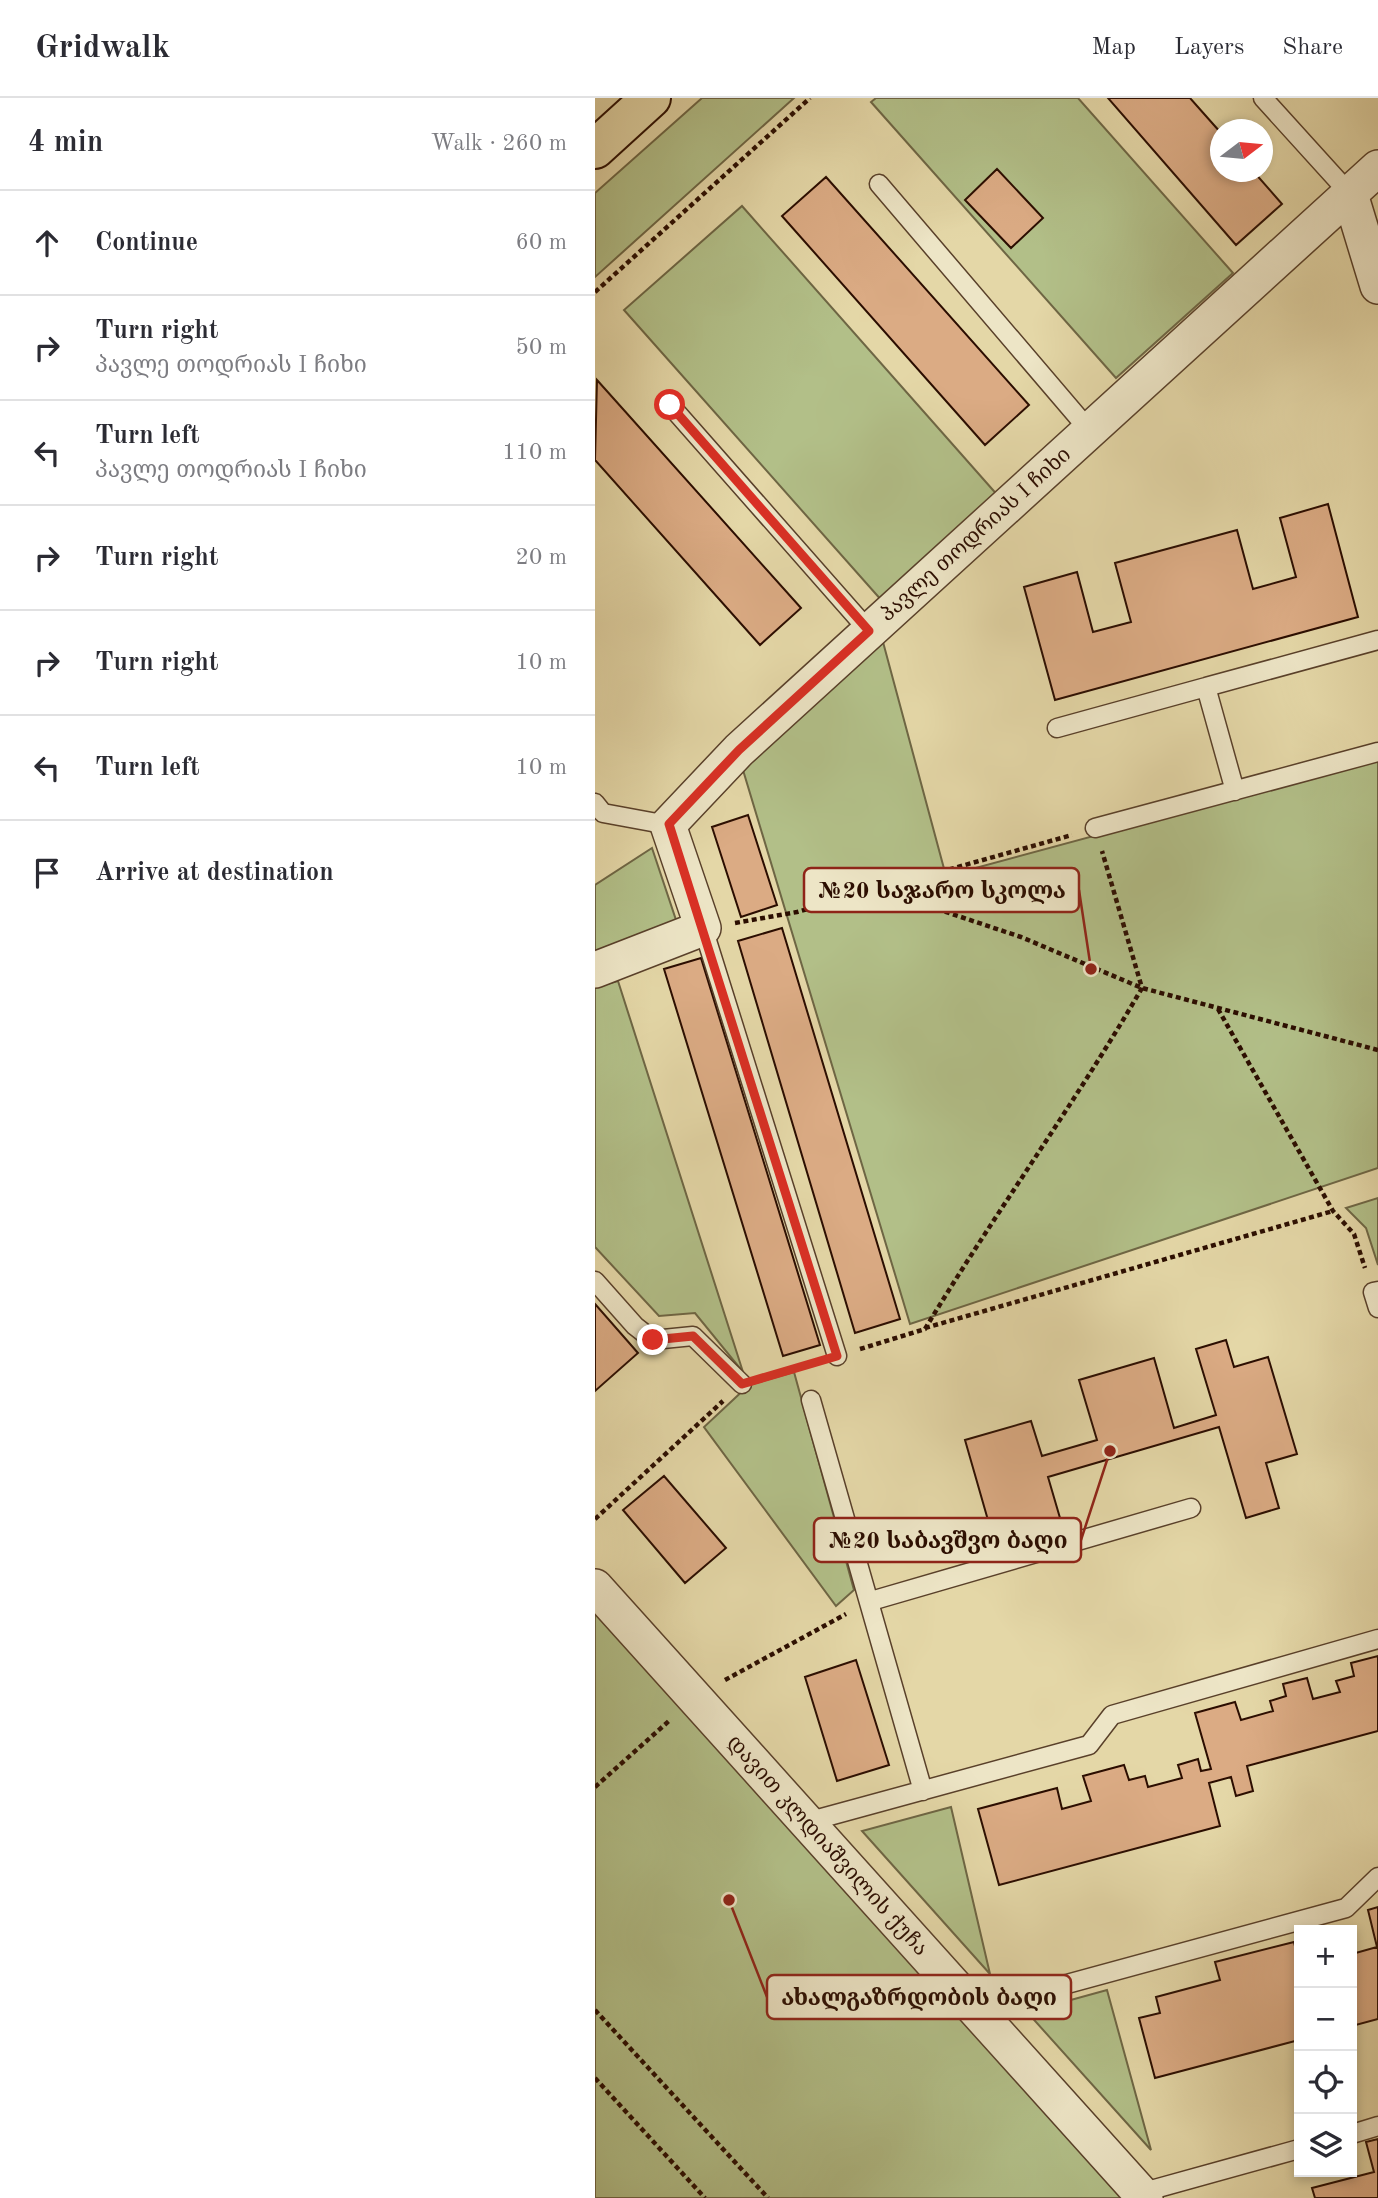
<!DOCTYPE html>
<html lang="en">
<head>
<meta charset="utf-8">
<style>
  :root { --surface:#fff; --page:#f2f2f3; --text:#2b2b33; --muted:#7c7c81; --line:#e1e1e2 }
  body { margin:0; font-family:"Old Standard TT","Noto Serif Georgian",serif; background:var(--page); color:var(--text) }
  .controls { position:absolute; right:21px; bottom:21px; display:grid; overflow:hidden; border-radius:0px; box-shadow:0 4px 10px #0003 }
  .controls button { width:63px; height:63px; display:grid; place-items:center; padding:0; border:0; border-bottom:2px solid var(--line); background:var(--surface); color:var(--text); font:35px sans-serif }
  .compass { position:absolute; left:615px; top:21px; width:63px; height:63px; border-radius:50%; background:var(--surface); box-shadow:0 4px 10px #0003; rotate:74deg }
  .stop { position:absolute; width:21px; height:21px; margin:-16px; border:5px solid #d93025; border-radius:50%; background:#fff }
  .stop.end { background:#d93025; border-color:#fff; box-shadow:0 2px 7px #0008 }
  .list { margin:0; padding:0; list-style:none }
  h2 { display:flex; justify-content:space-between; align-items:center; height:91px; margin:0; padding:0 28px; font-size:30px }
  h2 small { font-size:23px; font-weight:400; color:var(--muted) }
  .list li { display:grid; grid-template-columns:46px 1fr auto; gap:21px; align-items:center; box-sizing:border-box; height:105px; padding:0 28px; border-top:2px solid var(--line) }
  .list b { display:block; font-size:26px; white-space:nowrap }
  .list p { margin:0; font-size:23px; white-space:nowrap; color:var(--muted) }
  .list em { font-size:23px; font-style:normal; color:var(--muted) }
  .icon { flex:none; width:38px; height:38px; fill:none; stroke:currentColor; stroke-width:2; stroke-linecap:round; stroke-linejoin:round }
  .map { position:relative; flex:none; width:783px; height:2100px; overflow:hidden }
  header { display:flex; align-items:center; gap:42px; box-sizing:border-box; height:98px; padding:0 35px; background:var(--surface); border-bottom:2px solid var(--line) }
  header strong { font-size:33px }
  nav { display:flex; gap:38px; margin-inline-start:auto; font-size:24px }
  main { display:flex }
  aside { flex:1; background:var(--surface) }
  .map>svg:first-child { display:block }
</style>
</head>
<body>
<header>
<strong>Gridwalk</strong>
<nav><a>Map</a><a>Layers</a><a>Share</a></nav>
</header>
<main>
<aside>
<h2>4 min<small>Walk · 260 m</small></h2>
<ul class="list">
<li><svg class="icon" aria-label="ahead" viewBox="0 0 24 24"><path d="M12 20V5M6 11l6-6 6 6"/></svg><div><b>Continue</b></div><em>60 m</em></li>
<li><svg class="icon" aria-label="right" viewBox="0 0 24 24"><path d="M7 20v-9h11M14 6l5 5-5 5"/></svg><div><b>Turn right</b><p>პავლე თოდრიას I ჩიხი</p></div><em>50 m</em></li>
<li><svg class="icon" aria-label="left" viewBox="0 0 24 24"><path d="M17 20v-9H6M10 6l-5 5 5 5"/></svg><div><b>Turn left</b><p>პავლე თოდრიას I ჩიხი</p></div><em>110 m</em></li>
<li><svg class="icon" aria-label="right" viewBox="0 0 24 24"><path d="M7 20v-9h11M14 6l5 5-5 5"/></svg><div><b>Turn right</b></div><em>20 m</em></li>
<li><svg class="icon" aria-label="right" viewBox="0 0 24 24"><path d="M7 20v-9h11M14 6l5 5-5 5"/></svg><div><b>Turn right</b></div><em>10 m</em></li>
<li><svg class="icon" aria-label="left" viewBox="0 0 24 24"><path d="M17 20v-9H6M10 6l-5 5 5 5"/></svg><div><b>Turn left</b></div><em>10 m</em></li>
<li><svg class="icon" aria-label="arrive" viewBox="0 0 24 24"><path d="M6 21V4h12l-3 4 3 4H6"/></svg><div><b>Arrive at destination</b></div></li>
</ul>
</aside>
<div class="map">
<svg width="783" height="2100" viewBox="0 0 783 2100">
  <rect width="100%" height="100%" fill="#e4d7a7"/>
  <filter id="stains"><feTurbulence type="fractalNoise" baseFrequency=".00286" numOctaves="4"/><feColorMatrix values="0 0 0 0 .2 0 0 0 0 .09 0 0 0 0 .02 0 0 0 .5 -.17"/></filter>
  <radialGradient id="worn" r=".72"><stop offset=".6" stop-color="#630" stop-opacity="0"/><stop offset="1" stop-color="#630" stop-opacity=".3"/></radialGradient>
  <path fill="#b2bf88" stroke="#6e6644" stroke-width="2" d="M107,0H199L0,179V95Z
    M281,0H483L638,175L521,280L276,4Z
    M147,108L405,400L288,504L29,212Z
    M288,544L351,778L783,661V1070L315,1226L148,672Z
    M57,750L81,822L0,855V787Z
    M23,883L148,1274L100,1215L64,1218L0,1149V889Z
    M783,1100V1167L771,1130L751,1110Z
    M199,1274L259,1492L241,1508L109,1329L154,1287Z
    M0,1504L534,2100H0Z
    M356,1709L395,1876L267,1733Z
    M512,1892L556,2052L432,1914Z"/>
  <path fill="#dbab84" stroke="#2b0d00" stroke-width="2" d="M513,0H595L626,35V74H659L687,106L641,147Z
    M402,71L448,120L416,150L370,102Z
    M231,79L434,307L390,347L187,118Z
    M2,282L206,510L165,547L0,362Z
    M733,406L763,519L460,602L429,489L482,474L498,534L536,524L520,465L642,432L658,491L701,479L685,420Z
    M153,717L182,807L146,819L117,729Z
    M187,830L305,1221L260,1235L143,843Z
    M106,860L225,1247L188,1258L69,871Z
    M0,1206L43,1255L0,1293Z
    M631,1242L639,1269L673,1259L702,1356L671,1365L684,1410L651,1420L624,1329L453,1379L470,1437L403,1457L370,1342L436,1323L447,1358L502,1342L484,1282L559,1260L579,1330L621,1317L601,1251Z
    M69,1378L131,1450L90,1485L28,1412Z
    M783,1558V1633L652,1668L658,1693L641,1698L636,1679L614,1685L625,1728L404,1787L383,1711L462,1690L467,1711L496,1703L488,1678L529,1667L534,1682L550,1678L553,1689L587,1680L583,1667L603,1661L606,1673L616,1671L600,1615L640,1604L646,1622L678,1613L675,1603L691,1598L688,1586L712,1580L718,1601L745,1594L741,1583L759,1578L756,1565Z
    M261,1562L294,1667L242,1683L210,1579Z
    M783,1809V1921L757,1928V1856L782,1849L773,1812Z
    M699,1844L704,1865V1942L560,1980L544,1920L565,1915L561,1899L625,1882L620,1864Z
    M783,2041V2100H720L717,2090L779,2074L771,2044Z"/>
  <g fill="none" stroke-linecap="round" stroke-linejoin="round">
    <g stroke="#59402a" stroke-width="21">
      <path id="service" d="M668,0L755,96
        M284,86L494,332
        M75,307L274,533
        M462,630L611,589
        M640,693L611,589L783,542
        M0,705L8,715L73,727
        M500,730L783,654
        M108,830L242,1258
        M0,1183L40,1228L58,1242L98,1238L147,1286
        M783,1193L778,1194L783,1210
        M216,1302L328,1693
        M276,1503L596,1410
        M212,1724L494,1647L517,1617L783,1541
        M380,1911L751,1810L783,1779
        M757,2036L783,2028
        M545,2095L704,2051"/>
    </g>
    <g stroke="#59402a" stroke-width="38">
      <path id="minor" d="M755,96L783,188
        M0,872L108,830L73,727L144,652L783,70
        M0,1489L550,2100"/>
    </g>
    <g stroke="#2b0d00" stroke-width="42">
      <path id="primary" d="M0,51L56,0"/>
    </g>
    <path stroke="#2b0d00" stroke-width="4.5" stroke-dasharray="5 3.5" stroke-linecap="butt" d="M0,194L215,0
      M240,805L342,811L426,839L547,890L783,952
      M140,825L202,814L477,737
      M623,911L738,1113L759,1136L770,1170
      M330,1230L738,1113
      M265,1251L330,1231C400,1115 479,1007 547,890L507,753
      M171,1278L220,1264
      M0,1421L128,1303
      M130,1582L251,1516
      M0,1689L75,1622
      M0,1912L173,2100
      M0,1980L110,2100"/>
    <use href="#service" stroke="#ede5c6" stroke-width="18"/>
    <use href="#minor" stroke="#ede5c6" stroke-width="35"/>
    <use href="#primary" stroke="#e4d7a7" stroke-width="38"/>
  </g>
  <g fill="none" stroke-linecap="round" stroke-linejoin="round">
    <path stroke="#d93025" stroke-width="9" d="M58,1242L98,1238L147,1286L242,1258L74,726L144,652L274,533L75,307"/>
  </g>
  <g text-anchor="middle" stroke-width="7" stroke-linejoin="round" paint-order="stroke">
    <g font-size="21" fill="#2b0d00" stroke="#ede5c6">
      <text transform="translate(380 436) rotate(-42)" y="7">პავლე თოდრიას I ჩიხი</text>
      <text transform="translate(233 1747) rotate(48)" y="7">დავით კლდიაშვილის ქუჩა</text>
    </g>
  </g>
  <path fill="none" stroke="#8f2418" stroke-width="2.5" d="M496 871L484 792M515 1353L486 1442M134 1802L172 1899"/>
  <g fill="#8f2418" stroke="#ede5c6" stroke-width="2.5">
    <circle cx="496" cy="871" r="7"/>
    <circle cx="515" cy="1353" r="7"/>
    <circle cx="134" cy="1802" r="7"/>
  </g>
  <g fill="#ede5c6" stroke="#8f2418" stroke-width="2.5">
    <rect x="209" y="770" width="275" height="44" rx="7"/>
    <rect x="219" y="1420" width="267" height="44" rx="7"/>
    <rect x="172" y="1877" width="304" height="44" rx="7"/>
  </g>
  <g font-size="23" text-anchor="middle" font-weight="bold" fill="#2b0d00">
    <text x="347" y="800">№20 საჯარო სკოლა</text>
    <text x="353" y="1450">№20 საბავშვო ბაღი</text>
    <text x="324" y="1907">ახალგაზრდობის ბაღი</text>
  </g>
  <rect width="100%" height="100%" filter="url(#stains)"/>
  <rect width="100%" height="100%" fill="url(#worn)"/>
</svg>
<div class="controls">
<button>+</button>
<button>−</button>
<button><svg class="icon" aria-label="locate" viewBox="0 0 24 24"><circle cx="12" cy="12" r="6"/><path d="M12 2v4M12 18v4M2 12h4M18 12h4"/></svg></button>
<button><svg class="icon" aria-label="layers" viewBox="0 0 24 24"><path d="M12 4l9 5-9 5-9-5zM3 14l9 5 9-5"/></svg></button>
</div>
<svg class="compass" viewBox="-18 -18 36 36"><path d="M0-13l5 13h-10z" fill="#e53935"/><path d="M0 13l5-13h-10z" fill="#7c7c81"/></svg>
<div class="stop" style="left:75px;top:307px"></div>
<div class="stop end" style="left:58px;top:1242px"></div>
</div>
</main>
</body>
</html>
